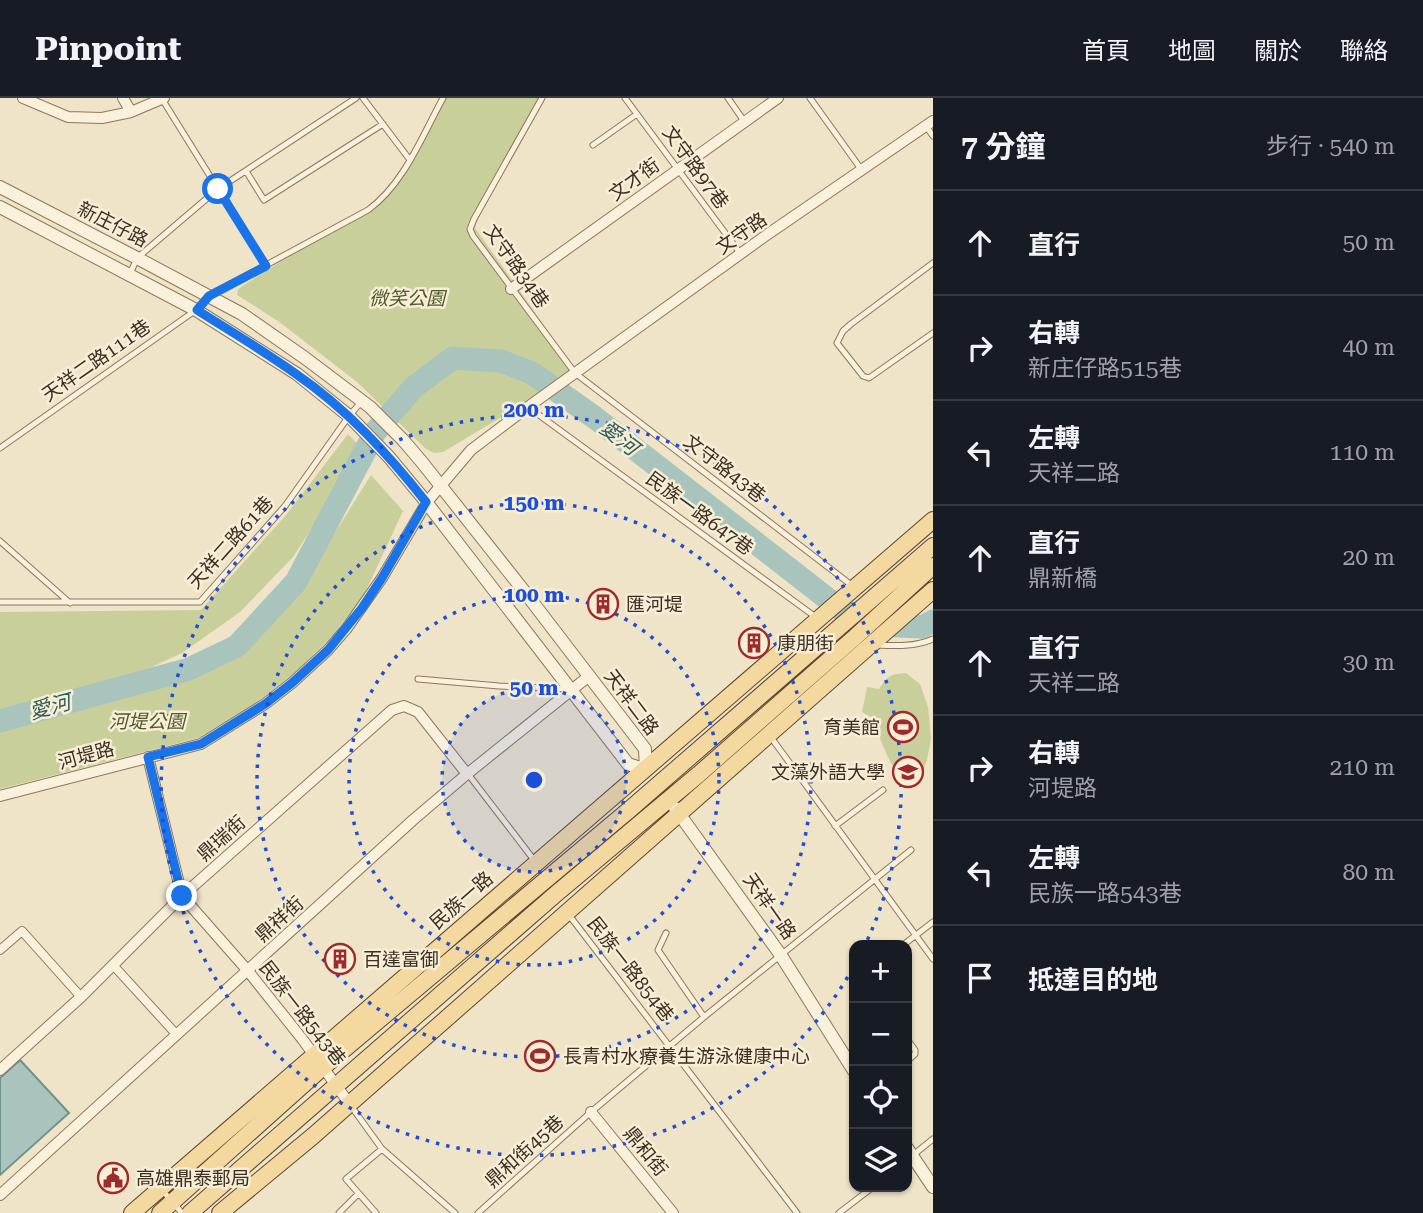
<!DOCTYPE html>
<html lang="zh-TW">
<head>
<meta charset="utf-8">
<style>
  :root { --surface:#171b24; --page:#242831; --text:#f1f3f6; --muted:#9ea1a6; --line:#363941 }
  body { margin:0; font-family:"Roboto Serif","Noto Sans TC",serif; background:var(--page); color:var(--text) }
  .controls { position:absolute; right:21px; bottom:21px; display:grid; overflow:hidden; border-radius:14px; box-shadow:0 2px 5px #0004 }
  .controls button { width:63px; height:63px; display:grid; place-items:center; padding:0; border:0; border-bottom:2px solid var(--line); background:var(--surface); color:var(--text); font:35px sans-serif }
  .stop { position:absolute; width:21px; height:21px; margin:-16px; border:5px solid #1a73e8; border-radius:50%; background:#fff }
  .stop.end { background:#1a73e8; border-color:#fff; box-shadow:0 2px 7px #0008 }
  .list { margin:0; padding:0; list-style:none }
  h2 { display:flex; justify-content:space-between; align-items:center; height:91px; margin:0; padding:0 28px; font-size:30px }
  h2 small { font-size:23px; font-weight:400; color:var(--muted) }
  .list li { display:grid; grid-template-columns:46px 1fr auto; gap:21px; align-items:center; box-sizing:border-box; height:105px; padding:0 28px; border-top:2px solid var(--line) }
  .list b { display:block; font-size:26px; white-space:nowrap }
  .list p { margin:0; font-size:23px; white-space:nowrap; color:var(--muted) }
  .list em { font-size:23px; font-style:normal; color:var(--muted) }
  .icon { flex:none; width:38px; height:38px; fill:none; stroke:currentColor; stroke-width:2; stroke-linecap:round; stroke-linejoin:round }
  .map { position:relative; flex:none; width:933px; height:1115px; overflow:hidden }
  header { display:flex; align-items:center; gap:42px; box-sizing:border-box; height:98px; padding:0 35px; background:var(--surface); border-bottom:2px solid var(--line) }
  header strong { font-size:33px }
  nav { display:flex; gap:38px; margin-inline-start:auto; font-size:24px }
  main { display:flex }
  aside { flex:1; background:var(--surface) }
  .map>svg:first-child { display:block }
</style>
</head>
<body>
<header>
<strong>Pinpoint</strong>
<nav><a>首頁</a><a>地圖</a><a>關於</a><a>聯絡</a></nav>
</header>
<main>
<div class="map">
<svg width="933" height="1115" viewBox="0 0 933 1115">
  <rect width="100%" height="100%" fill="#f0e4c8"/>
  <path fill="#c9cf9b" d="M443,0H542L480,116L475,130L577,274L443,354L434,355L426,351L357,284L278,223L237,197L238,191L320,138L368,112L394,87Z
    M348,336L365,354L360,357L293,459L240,514L182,555L117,585L0,617V514L201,512L286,417Z
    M371,377L403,413L364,497L334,536L296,574L248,611L202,639L0,691V629L191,581L259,541L293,502Z
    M906,575L920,586L928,609L931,641L927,662L920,681C913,682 908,683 902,679C891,672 877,635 874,621L862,614L867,589L879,591C888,578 890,576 906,575Z"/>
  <path fill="#a9c4bc" stroke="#6f938a" stroke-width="2" d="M20,962L69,1015L0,1077V980Z"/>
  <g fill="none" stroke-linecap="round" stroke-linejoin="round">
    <path stroke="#a9c4bc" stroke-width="23" d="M0,623L189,571L237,548L296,484L375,334L414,289L453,260L501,263L532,275L594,319L842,512L874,527L922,529L933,523"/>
    <g stroke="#8d765c" stroke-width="7">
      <path id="service" d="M363,0L410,62
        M542,0L474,121L470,131L473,138L575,275L854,489
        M625,0L740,155
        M728,0L744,23
        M810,0L861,71
        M162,1L266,168
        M926,28L933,38
        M593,47L637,16
        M246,73L264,102L383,26
        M933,165L851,226L843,233L837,245L863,278L869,280L933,235
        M130,176L137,160L218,91L356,0
        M528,309L817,520
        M0,350L196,212L209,198L368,112C404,86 422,38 443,0
        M0,443L70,505
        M0,504H200L285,408L349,318L362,303
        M876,547C896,548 915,549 933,541
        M418,581L499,588L569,591
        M770,638L933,861
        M468,676L534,762
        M835,728L883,692
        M569,817L797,1115
        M666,835L658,852L704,919
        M903,847L933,824
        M907,941L915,952V956L907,963
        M351,1008L382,1051L455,1115
        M907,1062L933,1041
        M162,1092L182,1115
        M339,1115L358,1096
        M376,1115L346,1081L382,1051
        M478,1115L591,1014L704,919L911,752
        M839,1115L873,1089"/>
    </g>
    <g stroke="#8d765c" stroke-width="10">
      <path id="pedestrian" d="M0,852L22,833L81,899
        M113,867L177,937"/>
    </g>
    <g stroke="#8d765c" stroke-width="12">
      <path id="minor" d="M23,0L68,19L102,20L131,14L164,0
        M123,0L131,14
        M511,191L778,0
        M148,659L182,798L248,873L303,942L349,1005
        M0,698L201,646L265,606L292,585L328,552L347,530L382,480L427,404L471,352L532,306L768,136L933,23
        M0,972L81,899L182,798L392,612L404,608L418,614L467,676
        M591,1014L673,1115
        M0,1097L413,722L467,676L589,578"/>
    </g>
    <g stroke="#8d765c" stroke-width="14">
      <path id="tertiary" d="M0,89L137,160L242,216L305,260L370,309L403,342L421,363L524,493L645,651L646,672
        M0,109L196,212L297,276L349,318L389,359L423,400L628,666L646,672
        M675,710L780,856L854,973
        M907,1050L933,1089"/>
    </g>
    <g stroke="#5b4430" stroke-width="18">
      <path id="primary" d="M132,1115L933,422
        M160,1115L323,969L629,712L933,448
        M190,1115L557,795L699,676L854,540L933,468
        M220,1115L313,1038L933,492"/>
    </g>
    <use href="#service" stroke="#faf1dc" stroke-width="5"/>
    <use href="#pedestrian" stroke="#faf1dc" stroke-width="8"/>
    <use href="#minor" stroke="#faf1dc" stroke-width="10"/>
    <use href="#tertiary" stroke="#faf1dc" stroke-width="12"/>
    <use href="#primary" stroke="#f3d9a0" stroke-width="16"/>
  </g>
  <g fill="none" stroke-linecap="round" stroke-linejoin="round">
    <path stroke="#1a73e8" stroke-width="9" d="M182,798L148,659L201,646L265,606L292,585L328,552L362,510L382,480L426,404C388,356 347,311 296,276C264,253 230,233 197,212L209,198L266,168L218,91"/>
  </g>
  <circle cx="534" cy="682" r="92" fill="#1d4ed8" fill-opacity=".12"/>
  <g fill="none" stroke="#1d4ed8" stroke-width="3.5" stroke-dasharray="3.5 7">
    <circle cx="534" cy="682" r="92"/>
    <circle cx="534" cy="682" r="185"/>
    <circle cx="534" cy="682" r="277"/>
    <path d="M853 870A370 370 0 1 1 865 847"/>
  </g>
  <defs>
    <g id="building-ring" transform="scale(1.575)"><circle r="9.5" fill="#f7eed8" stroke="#9e2a2b" stroke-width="1.5"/><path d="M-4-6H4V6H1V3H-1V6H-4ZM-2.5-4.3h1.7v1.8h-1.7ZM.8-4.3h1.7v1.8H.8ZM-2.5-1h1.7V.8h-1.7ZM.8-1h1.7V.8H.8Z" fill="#9e2a2b"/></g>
    <g id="stadium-ring" transform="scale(1.575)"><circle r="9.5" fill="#f7eed8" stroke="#9e2a2b" stroke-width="1.5"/><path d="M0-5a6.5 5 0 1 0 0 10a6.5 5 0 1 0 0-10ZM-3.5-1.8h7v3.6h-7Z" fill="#9e2a2b"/></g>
    <g id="university-ring" transform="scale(1.575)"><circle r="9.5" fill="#f7eed8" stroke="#9e2a2b" stroke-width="1.5"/><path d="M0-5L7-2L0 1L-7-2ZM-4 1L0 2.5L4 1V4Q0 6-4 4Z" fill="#9e2a2b"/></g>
    <g id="civic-ring" transform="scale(1.575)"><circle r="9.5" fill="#f7eed8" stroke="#9e2a2b" stroke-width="1.5"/><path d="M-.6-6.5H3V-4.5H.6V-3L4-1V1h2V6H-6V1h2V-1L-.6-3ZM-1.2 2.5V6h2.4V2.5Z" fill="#9e2a2b"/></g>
  </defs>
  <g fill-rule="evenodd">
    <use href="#building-ring" x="603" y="506"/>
    <use href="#building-ring" x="754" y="545"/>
    <use href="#stadium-ring" x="903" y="629"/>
    <use href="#university-ring" x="908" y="674"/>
    <use href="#building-ring" x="340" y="861"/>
    <use href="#stadium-ring" x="540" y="958"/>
    <use href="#civic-ring" x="113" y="1080"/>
  </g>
  <g text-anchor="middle" stroke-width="5" stroke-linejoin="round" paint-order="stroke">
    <g font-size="19" fill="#3d2e20" stroke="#f7eed8">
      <text transform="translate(696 69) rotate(54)" y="7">文守路97巷</text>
      <text transform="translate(634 81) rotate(-36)" y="7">文才街</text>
      <text transform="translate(113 126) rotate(27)" y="7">新庄仔路</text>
      <text transform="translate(741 135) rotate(-35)" y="7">文守路</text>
      <text transform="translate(517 168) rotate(55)" y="7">文守路34巷</text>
      <text transform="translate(96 262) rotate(-35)" y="7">天祥二路111巷</text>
      <text transform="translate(725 370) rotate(38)" y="7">文守路43巷</text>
      <text transform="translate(700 415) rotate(36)" y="7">民族一路647巷</text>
      <text transform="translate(230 444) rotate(-48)" y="7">天祥二路61巷</text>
      <text transform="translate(632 604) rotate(53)" y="7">天祥二路</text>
      <text transform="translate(86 657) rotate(-15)" y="7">河堤路</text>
      <text transform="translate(221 740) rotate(-42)" y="7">鼎瑞街</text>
      <text transform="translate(461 802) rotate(-41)" y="7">民族一路</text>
      <text transform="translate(770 808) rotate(55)" y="7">天祥一路</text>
      <text transform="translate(279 821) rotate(-42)" y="7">鼎祥街</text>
      <text transform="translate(631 871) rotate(52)" y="7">民族一路854巷</text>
      <text transform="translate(303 915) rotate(52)" y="7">民族一路543巷</text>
      <text transform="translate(524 1053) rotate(-42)" y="7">鼎和街45巷</text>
      <text transform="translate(646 1053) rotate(51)" y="7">鼎和街</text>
    </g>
    <g font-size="19" font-style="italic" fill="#4d5a26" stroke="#f7eed8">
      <text x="407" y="207">微笑公園</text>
      <text x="147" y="630">河堤公園</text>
    </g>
    <g font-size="19" fill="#3d2e20" stroke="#f7eed8" text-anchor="start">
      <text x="626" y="513">匯河堤</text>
      <text x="777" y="552">康朋街</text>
      <text x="880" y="636" text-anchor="end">育美館</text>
      <text x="885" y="681" text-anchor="end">文藻外語大學</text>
      <text x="363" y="868">百達富御</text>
      <text x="563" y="965">長青村水療養生游泳健康中心</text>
      <text x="136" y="1087">高雄鼎泰郵局</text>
    </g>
    <g font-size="21" font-style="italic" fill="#2f5d5a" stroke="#f7eed8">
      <text transform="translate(619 340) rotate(38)" y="7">愛河</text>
      <text transform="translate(50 609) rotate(-15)" y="7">愛河</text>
    </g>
  </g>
  <circle cx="534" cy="682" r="10" fill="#1d4ed8" stroke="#f7eed8" stroke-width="3.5"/>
  <g font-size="21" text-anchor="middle" font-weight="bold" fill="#1d4ed8" stroke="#f7eed8" stroke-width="5" stroke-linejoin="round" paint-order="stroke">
    <text x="534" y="319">200 m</text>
    <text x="534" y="412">150 m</text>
    <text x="534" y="504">100 m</text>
    <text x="534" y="597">50 m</text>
  </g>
</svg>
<div class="controls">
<button>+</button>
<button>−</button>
<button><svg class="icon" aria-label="locate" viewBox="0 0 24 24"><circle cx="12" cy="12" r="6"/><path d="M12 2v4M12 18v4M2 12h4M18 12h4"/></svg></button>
<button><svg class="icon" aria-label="layers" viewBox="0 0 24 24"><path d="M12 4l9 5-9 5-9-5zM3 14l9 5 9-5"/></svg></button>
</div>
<div class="stop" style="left:218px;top:91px"></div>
<div class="stop end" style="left:182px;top:798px"></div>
</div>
<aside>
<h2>7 分鐘<small>步行 · 540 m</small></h2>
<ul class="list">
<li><svg class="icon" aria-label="ahead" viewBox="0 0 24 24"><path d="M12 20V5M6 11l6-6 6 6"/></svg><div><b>直行</b></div><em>50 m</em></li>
<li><svg class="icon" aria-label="right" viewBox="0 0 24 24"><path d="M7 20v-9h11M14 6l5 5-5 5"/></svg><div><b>右轉</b><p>新庄仔路515巷</p></div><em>40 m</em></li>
<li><svg class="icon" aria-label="left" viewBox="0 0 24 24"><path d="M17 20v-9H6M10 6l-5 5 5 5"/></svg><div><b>左轉</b><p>天祥二路</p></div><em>110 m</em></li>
<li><svg class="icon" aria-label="ahead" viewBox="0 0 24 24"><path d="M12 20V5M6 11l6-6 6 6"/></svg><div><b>直行</b><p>鼎新橋</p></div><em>20 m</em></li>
<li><svg class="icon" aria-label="ahead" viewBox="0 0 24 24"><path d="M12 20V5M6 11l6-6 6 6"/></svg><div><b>直行</b><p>天祥二路</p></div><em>30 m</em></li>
<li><svg class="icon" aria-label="right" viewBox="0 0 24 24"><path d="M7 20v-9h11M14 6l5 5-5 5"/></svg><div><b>右轉</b><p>河堤路</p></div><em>210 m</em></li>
<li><svg class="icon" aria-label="left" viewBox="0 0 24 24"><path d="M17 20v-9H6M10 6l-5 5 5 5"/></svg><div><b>左轉</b><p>民族一路543巷</p></div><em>80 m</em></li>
<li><svg class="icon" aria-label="arrive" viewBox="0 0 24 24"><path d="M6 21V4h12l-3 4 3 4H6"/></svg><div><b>抵達目的地</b></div></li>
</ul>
</aside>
</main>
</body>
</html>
